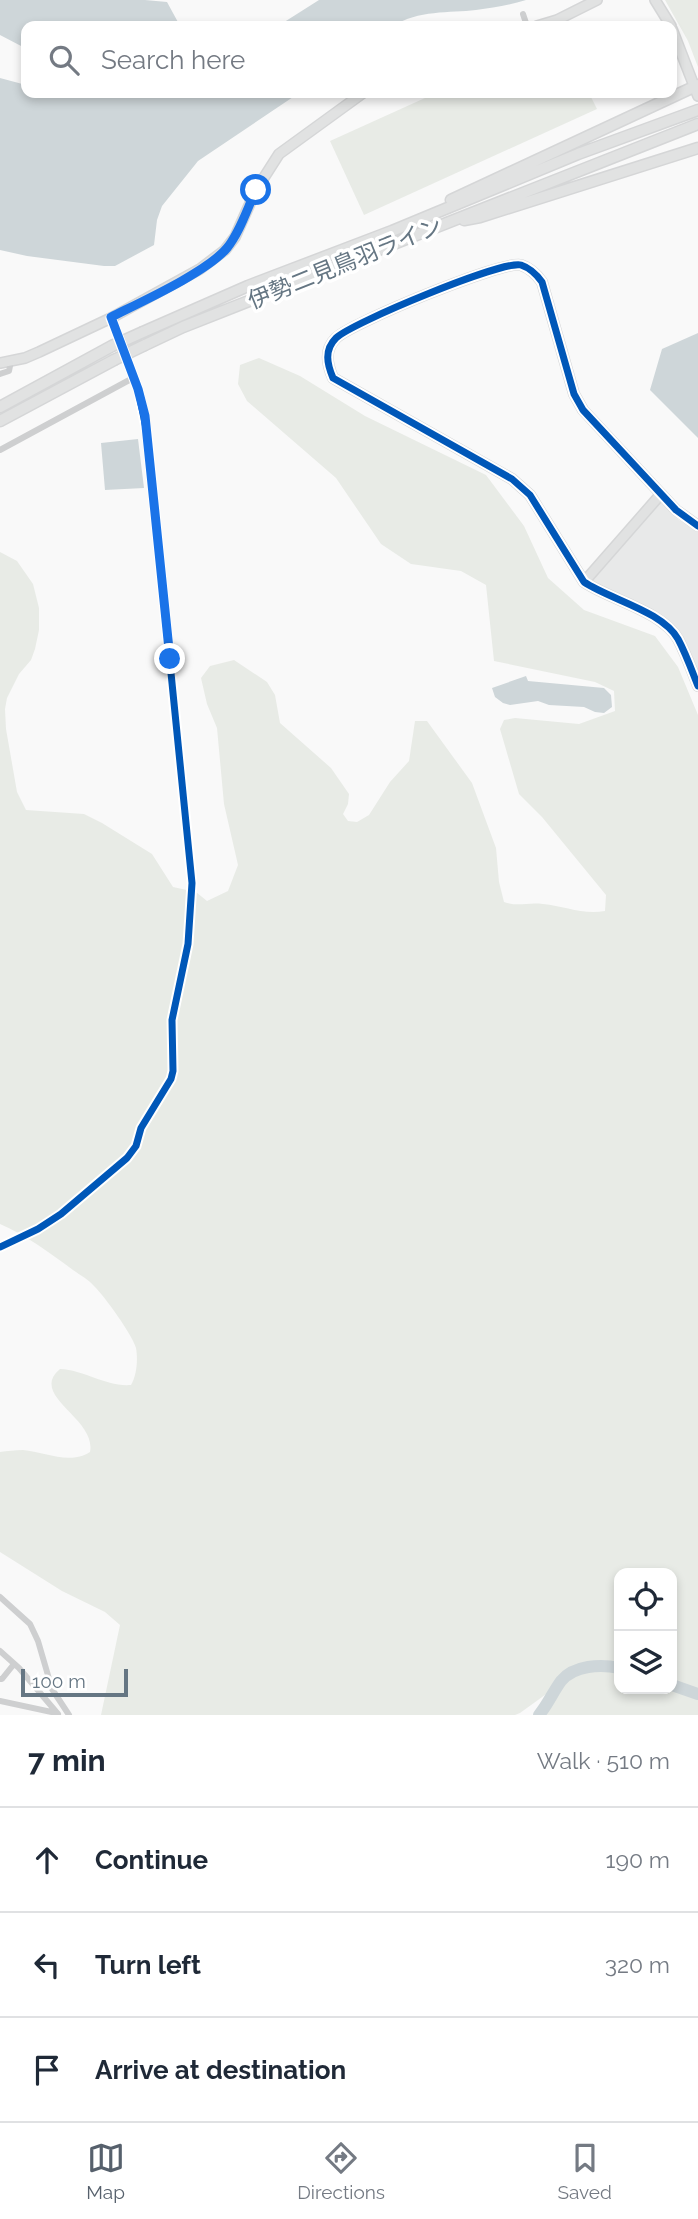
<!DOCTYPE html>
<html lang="en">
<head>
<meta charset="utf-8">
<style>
  :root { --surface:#fff; --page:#f2f2f3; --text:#1f2937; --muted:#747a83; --line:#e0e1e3; --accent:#56606c }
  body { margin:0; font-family:Raleway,"Noto Sans JP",sans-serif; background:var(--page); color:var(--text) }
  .controls { position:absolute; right:21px; bottom:21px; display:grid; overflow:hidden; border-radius:14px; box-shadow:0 4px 10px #0003 }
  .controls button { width:63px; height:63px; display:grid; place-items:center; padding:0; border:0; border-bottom:2px solid var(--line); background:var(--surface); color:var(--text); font:35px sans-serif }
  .scale { position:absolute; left:21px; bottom:18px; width:107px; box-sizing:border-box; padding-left:7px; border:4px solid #657683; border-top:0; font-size:19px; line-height:24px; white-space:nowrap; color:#657683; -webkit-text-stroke:5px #fff; paint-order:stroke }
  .stop { position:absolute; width:21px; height:21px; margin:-16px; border:5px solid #1a73e8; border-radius:50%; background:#fff }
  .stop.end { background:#1a73e8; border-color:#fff; box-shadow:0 2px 7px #0008 }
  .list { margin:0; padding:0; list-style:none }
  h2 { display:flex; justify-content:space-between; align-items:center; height:91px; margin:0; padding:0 28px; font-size:30px }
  h2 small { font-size:23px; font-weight:400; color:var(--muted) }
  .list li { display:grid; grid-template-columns:46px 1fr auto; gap:21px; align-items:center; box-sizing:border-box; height:105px; padding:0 28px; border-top:2px solid var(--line) }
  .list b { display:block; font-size:26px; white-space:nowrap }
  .list em { font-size:23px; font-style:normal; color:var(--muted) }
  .icon { flex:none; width:38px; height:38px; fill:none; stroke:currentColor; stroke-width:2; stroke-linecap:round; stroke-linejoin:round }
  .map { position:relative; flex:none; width:698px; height:1715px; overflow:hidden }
  .search { position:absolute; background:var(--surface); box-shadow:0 4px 10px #0003; left:21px; right:21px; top:21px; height:77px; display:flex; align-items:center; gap:18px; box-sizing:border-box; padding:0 24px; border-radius:14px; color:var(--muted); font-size:26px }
  .sheet { height:406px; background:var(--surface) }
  nav { display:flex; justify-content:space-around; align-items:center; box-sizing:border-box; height:98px; border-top:2px solid var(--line); background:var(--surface); font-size:19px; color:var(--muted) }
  nav a { display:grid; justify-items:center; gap:4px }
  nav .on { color:var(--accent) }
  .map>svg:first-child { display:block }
</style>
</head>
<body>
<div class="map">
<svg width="698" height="1715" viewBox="0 0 698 1715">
  <rect width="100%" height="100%" fill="#f9f9f9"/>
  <path fill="#e8e9e9" d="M661,502L679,520L698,531V677L683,639L669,621L655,612L602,589L589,580Z"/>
  <path fill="#e8ebe6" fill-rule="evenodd" d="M665,0H698V67L688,41Z
    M436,93H589L597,109L364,215L330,141Z
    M259,358L300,376L365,416L486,475L524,526L548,578L584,610L655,636L678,667L698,715V1715H546L562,1689L556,1687L520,1713L515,1715H101L120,1625L105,1612L62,1591L0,1552V1452C7,1451 15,1450 23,1450C44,1452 70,1465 90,1452C97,1418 28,1396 60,1369C85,1370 106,1387 131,1385C137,1375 138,1359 136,1348C132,1334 105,1297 94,1286C88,1279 80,1275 73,1270C50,1253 26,1235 0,1224V552L17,561L33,584L39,608V630L35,649L31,660L19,674L7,698L5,709L6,729L17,792L26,810L84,814L102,823L152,854L173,887L196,892L207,901L228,891L238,865L224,804L217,728L207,704L201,678L210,666L234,660L267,682L275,695L280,723L331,768L349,794L348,804L343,814L348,821L357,822L369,815L390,782L409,761L415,721H427L472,783L496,848L499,882L504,902C519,907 527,902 543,904C564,906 583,915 605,911L606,895L542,817L519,794L500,729L504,720L515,718L579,724L615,711L614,691L595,682L494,661L486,585L461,571L411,564L381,544L336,478L247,401L238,384L240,365ZM619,1573H672V1689H619Z"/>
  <path fill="#ced6d9" d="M0,0H145L167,2L179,24L172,26H26V47H23L0,35Z
    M319,0H526C510,5 493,8 476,10C450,13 417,10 394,26H278Z
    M0,78L26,85V93H299L198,161L162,206L157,220L154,245L115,266H104L27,256L0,250Z
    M698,333V438L650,390L662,349Z
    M138,439L144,488L105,490L101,443Z
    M526,676L528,681L604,688L611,695L612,707L604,713L595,712L584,707L549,705L538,701L510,705L503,703L495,697L492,688Z"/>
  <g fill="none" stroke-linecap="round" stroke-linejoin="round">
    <path stroke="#ced6d9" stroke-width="12" d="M672,1685L698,1694
      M539,1715C548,1704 553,1692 561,1681C574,1665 601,1664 619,1668"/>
    <g stroke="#d5d6d7" stroke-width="12">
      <path id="secondary" d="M655,0L671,26
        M537,26L557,20L597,0
        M672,29L698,96
        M0,363L25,358L39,352L111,318L200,269L225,250L235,237L256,190L279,154L363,93
        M698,526L676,510L583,410L574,394L542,282C537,275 530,268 521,265C503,260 351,323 336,338C324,350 327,364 333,378L512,479L530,495L584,582C611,600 662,611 678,639C686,654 692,671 698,686
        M584,582L661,494"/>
    </g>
    <g stroke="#d5d6d7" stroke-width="13">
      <path id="primary" d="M451,200L698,85
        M464,220L480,217L698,148
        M143,332L248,286L392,231L578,154L698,110
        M145,345L183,327L698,124
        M0,407L112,346
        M0,421L114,360"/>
    </g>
    <path stroke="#cecfd0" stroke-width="6" d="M523,14L527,26
      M0,374L9,371L11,361
      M0,450L133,378
      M0,1247L38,1229L61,1214L127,1158L136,1146L141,1128L171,1079L173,1071L172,1020L188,944L192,883L147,433L138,389L111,318
      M0,1597L30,1624L38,1641L52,1689L69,1715
      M0,1651L19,1668L58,1714
      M0,1679H2L14,1664
      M0,1701L56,1713"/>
    <use href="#secondary" stroke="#e1e2e2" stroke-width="9"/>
    <use href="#primary" stroke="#e1e2e2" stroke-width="10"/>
    <g stroke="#d5d6d7" stroke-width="13" stroke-linecap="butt">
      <path id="primary-bridge" d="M112,346L143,332
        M114,360L145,345"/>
    </g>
    <use href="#primary-bridge" stroke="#e1e2e2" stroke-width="10"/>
    <g stroke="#fff" stroke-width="11">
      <path id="cycleway" d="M698,526L676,510L583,410L574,394L542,282C537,275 530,268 521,265C503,260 351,323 336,338C324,350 327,364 333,378L512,479L530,495L584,582C611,600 662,611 678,639C686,654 692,671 698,686
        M0,1247L38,1229L61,1214L127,1158L136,1146L141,1128L171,1079L173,1071L172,1020L188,944L192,883L147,433L138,389L111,318"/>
    </g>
    <use href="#cycleway" stroke="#0057b8" stroke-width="7"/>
  </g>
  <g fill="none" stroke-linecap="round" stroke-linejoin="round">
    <path stroke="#1a73e8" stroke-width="9" d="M170,659L145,416L138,389L111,317C141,302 207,272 227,248C240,232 247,209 256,190"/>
  </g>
  <g text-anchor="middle" stroke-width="7" stroke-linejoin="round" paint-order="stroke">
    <g font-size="23" fill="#657683" stroke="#fff">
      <text transform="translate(345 263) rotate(-22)" y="8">伊勢二見鳥羽ライン</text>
    </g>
  </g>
</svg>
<div class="controls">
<button><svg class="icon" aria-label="locate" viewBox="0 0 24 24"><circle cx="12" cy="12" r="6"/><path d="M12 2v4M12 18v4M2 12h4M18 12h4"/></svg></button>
<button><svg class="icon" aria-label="layers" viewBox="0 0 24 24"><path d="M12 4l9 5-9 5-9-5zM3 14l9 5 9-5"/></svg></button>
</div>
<div class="scale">100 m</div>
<div class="stop" style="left:256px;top:190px"></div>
<div class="stop end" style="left:170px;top:659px"></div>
<div class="search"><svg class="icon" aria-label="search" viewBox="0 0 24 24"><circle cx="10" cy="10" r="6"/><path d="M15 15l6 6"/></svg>Search here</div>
</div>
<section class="sheet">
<h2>7 min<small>Walk · 510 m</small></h2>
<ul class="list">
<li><svg class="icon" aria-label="ahead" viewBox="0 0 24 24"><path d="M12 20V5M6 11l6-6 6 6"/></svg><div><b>Continue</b></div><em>190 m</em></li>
<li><svg class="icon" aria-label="left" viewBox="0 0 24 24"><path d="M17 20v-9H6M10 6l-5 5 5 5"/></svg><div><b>Turn left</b></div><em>320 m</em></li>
<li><svg class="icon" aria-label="arrive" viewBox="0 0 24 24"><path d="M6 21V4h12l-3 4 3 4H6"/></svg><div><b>Arrive at destination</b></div></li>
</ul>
</section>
<nav>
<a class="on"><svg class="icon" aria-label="map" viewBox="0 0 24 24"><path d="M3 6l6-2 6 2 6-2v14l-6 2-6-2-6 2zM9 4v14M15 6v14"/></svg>Map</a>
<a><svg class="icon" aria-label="directions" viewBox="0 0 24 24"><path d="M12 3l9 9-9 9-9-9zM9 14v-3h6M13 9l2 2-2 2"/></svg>Directions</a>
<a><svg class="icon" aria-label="saved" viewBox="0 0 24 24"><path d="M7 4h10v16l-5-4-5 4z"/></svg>Saved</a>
</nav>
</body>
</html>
